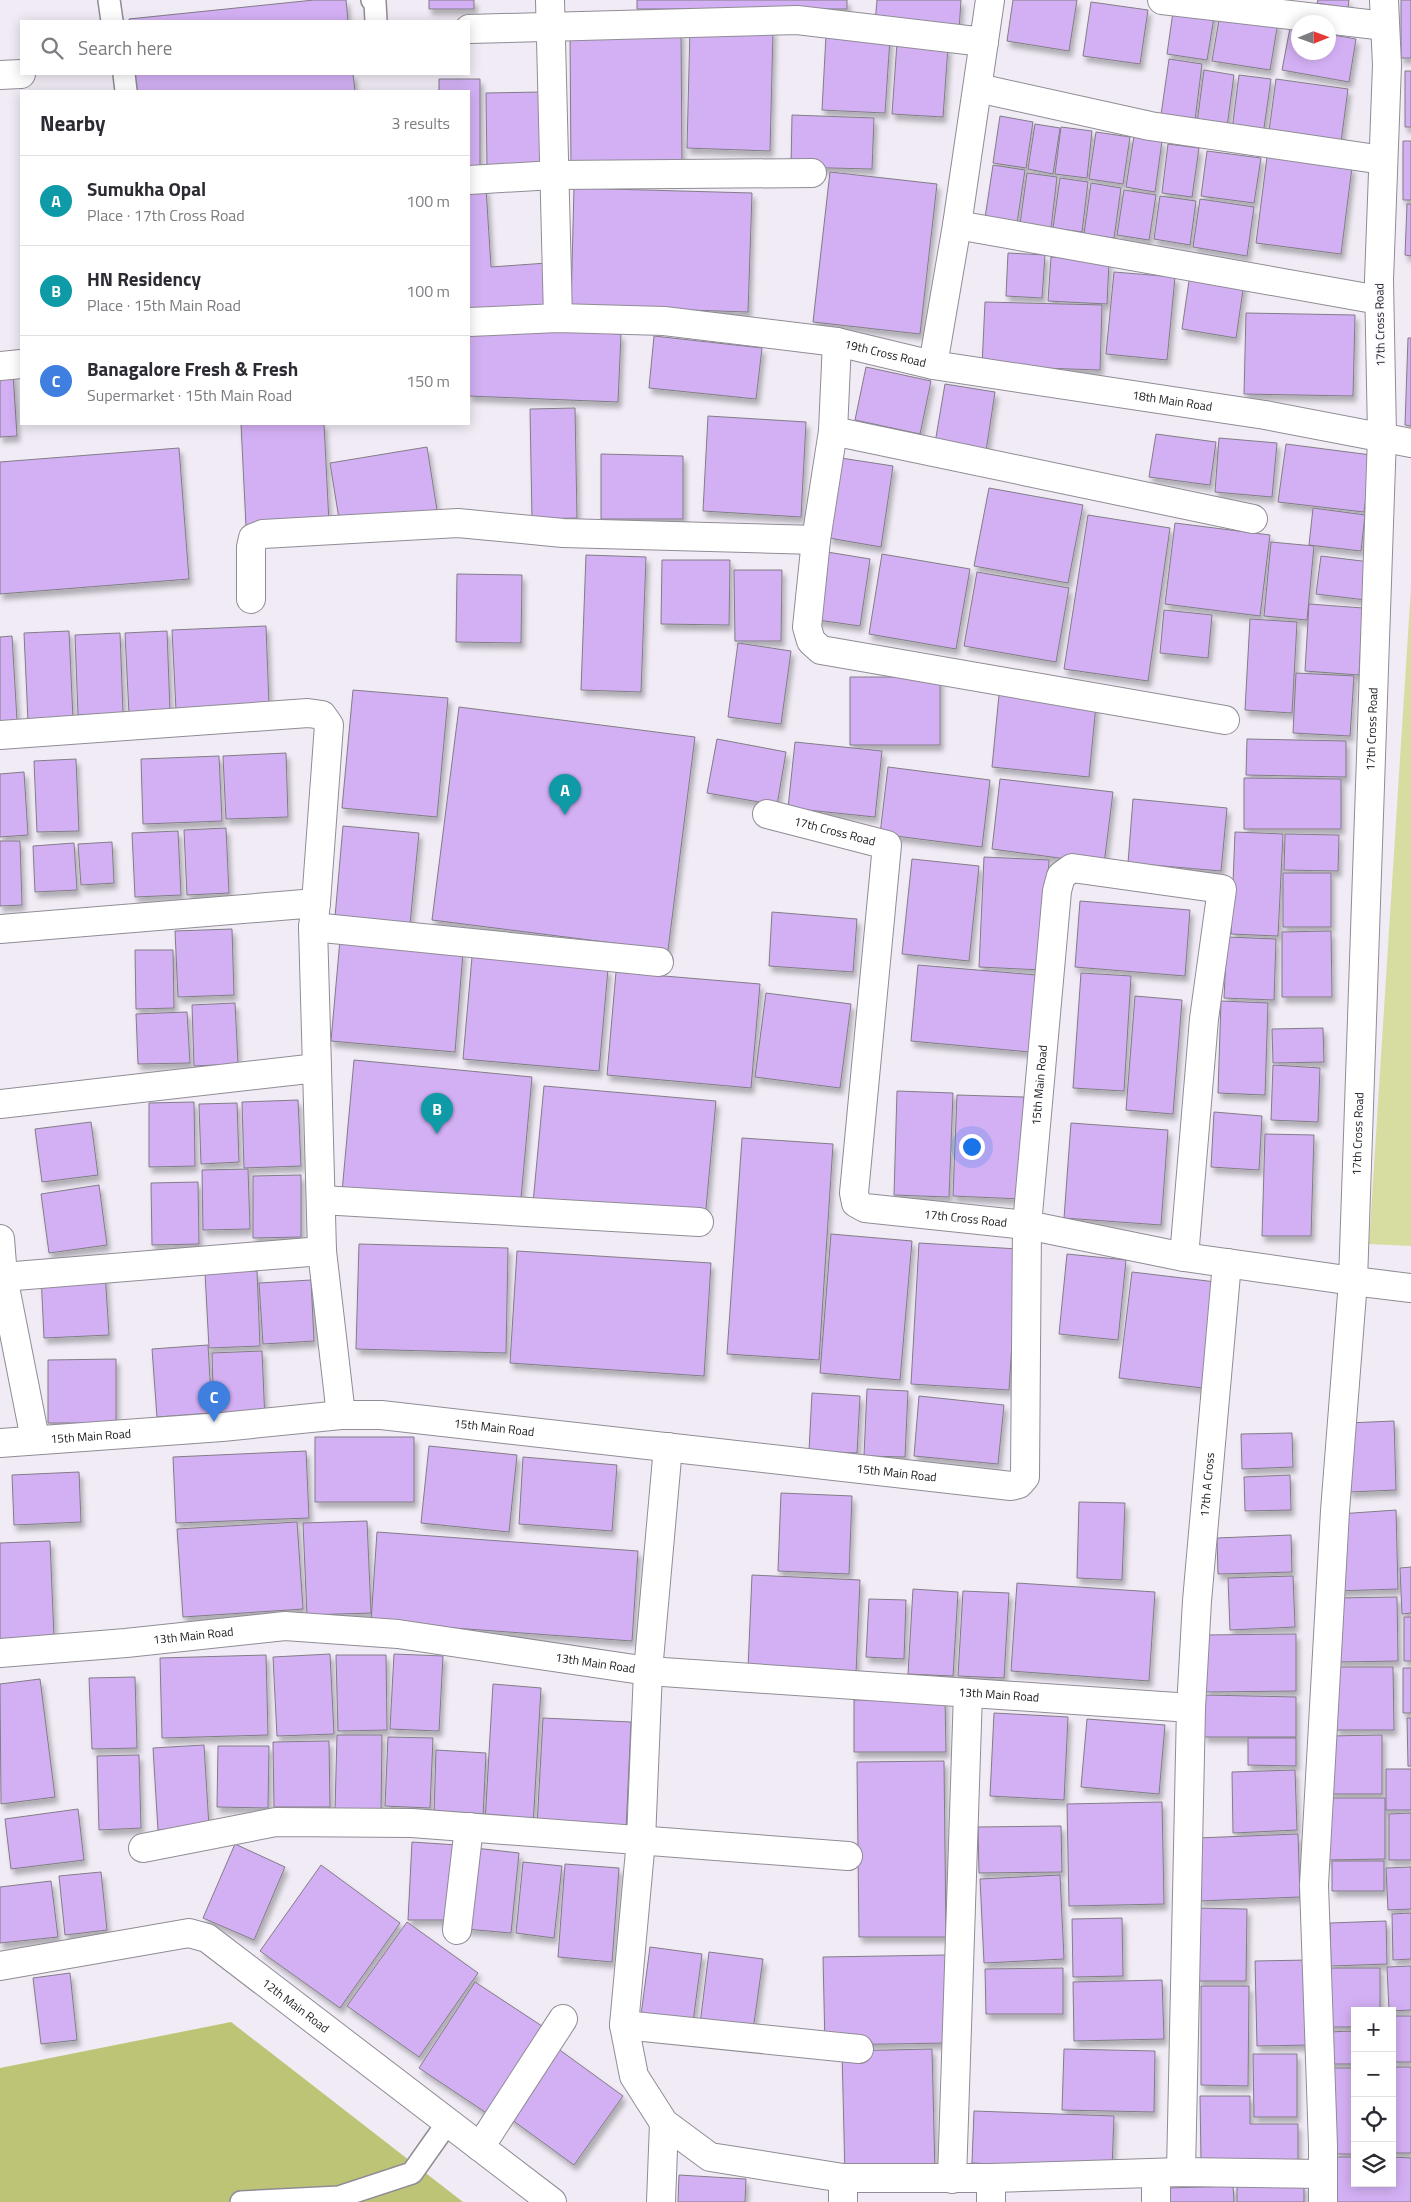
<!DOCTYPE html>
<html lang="en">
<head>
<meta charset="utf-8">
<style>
  :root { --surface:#fff; --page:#f2f2f3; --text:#2b2b33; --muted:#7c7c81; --line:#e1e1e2; --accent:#d93025 }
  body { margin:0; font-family:"Titillium Web",sans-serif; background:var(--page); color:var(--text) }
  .controls { position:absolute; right:15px; bottom:15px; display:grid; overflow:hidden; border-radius:0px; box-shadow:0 2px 12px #0003 }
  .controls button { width:45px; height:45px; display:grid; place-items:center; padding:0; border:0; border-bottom:1px solid var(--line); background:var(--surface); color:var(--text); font:25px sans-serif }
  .compass { position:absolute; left:1291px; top:15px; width:45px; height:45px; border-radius:50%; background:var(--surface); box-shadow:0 2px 12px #0003; rotate:89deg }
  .you { position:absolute; left:971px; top:1146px; width:18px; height:18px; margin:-12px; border:4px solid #fff; border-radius:50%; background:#1a73e8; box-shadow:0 0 0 8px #1a73e833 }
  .badge { display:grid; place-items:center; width:32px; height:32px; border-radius:50%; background:var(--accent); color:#fff; font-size:16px; font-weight:700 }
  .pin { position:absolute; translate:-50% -41px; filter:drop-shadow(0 1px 2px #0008) }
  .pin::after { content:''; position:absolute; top:26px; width:18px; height:15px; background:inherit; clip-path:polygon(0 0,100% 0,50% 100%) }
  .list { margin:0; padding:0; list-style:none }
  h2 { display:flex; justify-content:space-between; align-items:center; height:65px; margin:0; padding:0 20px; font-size:21px }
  h2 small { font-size:16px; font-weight:400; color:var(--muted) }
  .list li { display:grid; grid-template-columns:32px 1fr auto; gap:15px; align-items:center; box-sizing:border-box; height:90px; padding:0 20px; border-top:1px solid var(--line) }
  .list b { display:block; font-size:19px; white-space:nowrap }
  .list p { margin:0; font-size:16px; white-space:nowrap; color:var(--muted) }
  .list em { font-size:16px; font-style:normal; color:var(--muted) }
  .icon { flex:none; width:28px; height:28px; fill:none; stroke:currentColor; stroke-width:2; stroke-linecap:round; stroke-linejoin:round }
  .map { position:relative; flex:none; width:1411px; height:2202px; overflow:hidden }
  .search { position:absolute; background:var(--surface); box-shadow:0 2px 12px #0003; left:20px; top:20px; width:450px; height:55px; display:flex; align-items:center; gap:12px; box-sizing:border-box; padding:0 18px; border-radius:0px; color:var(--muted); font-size:19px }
  .panel { position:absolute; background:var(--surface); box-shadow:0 2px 12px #0003; left:20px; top:90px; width:450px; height:335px; border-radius:0px }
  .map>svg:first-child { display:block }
</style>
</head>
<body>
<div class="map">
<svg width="1411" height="2202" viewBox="0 0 1411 2202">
  <defs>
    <filter id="shadow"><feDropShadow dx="3" dy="5.5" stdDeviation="2.5" flood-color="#0004"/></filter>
  </defs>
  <rect width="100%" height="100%" fill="#f0ebf5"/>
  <path fill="#d7dda1" d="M1411,587V1246L1369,1244Z"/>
  <path fill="#bec476" d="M231,2022L463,2202H0V2068Z"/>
  <path fill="#d3b0f4" stroke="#817d86" filter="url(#shadow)" d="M314,0H346L348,21H129V19Z
    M429,0H474V9H429Z
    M637,0H847V9H637Z
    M877,0H961L959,30L875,24Z
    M1013,0H1077L1069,51L1007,41Z
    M1318,0H1349L1348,8L1317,3Z
    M1401,0H1411V58H1401Z
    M1091,2L1148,10L1140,64L1083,56Z
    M1174,5L1215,11L1207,60L1167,54Z
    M1220,14L1278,22L1270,70L1212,61Z
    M690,28L773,30L770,151L687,148Z
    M1290,28L1298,29V52H1328V34L1356,39L1349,82L1282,70Z
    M681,31L682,167L571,168L570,33Z
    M826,35L890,38L885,113L822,110Z
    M897,43L948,47L943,117L892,114Z
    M1169,59L1202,64L1195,120L1161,115Z
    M1204,70L1234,75L1227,127L1197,123Z
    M1405,71H1411V127H1405Z
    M135,74H353L355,91H137Z
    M1239,75L1271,79L1263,135L1232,130Z
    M439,79H480V169L469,168V91H439Z
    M1276,79L1348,89L1341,142L1269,131Z
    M542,92L543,167L487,168L486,93Z
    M792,115L874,118L872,169L791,167Z
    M1000,116L1033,122L1026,168L993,163Z
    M1035,124L1060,128L1053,174L1028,169Z
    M1061,127L1092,131L1087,178L1055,174Z
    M1096,132L1130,137L1123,184L1089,179Z
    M1134,136L1162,141L1155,192L1126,187Z
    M1403,141H1411V200H1403Z
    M1168,144L1199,148L1192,197L1162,193Z
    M1207,151L1261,158L1254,203L1201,196Z
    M1267,157L1352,167L1341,254L1256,243Z
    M993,165L1025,170L1017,223L985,218Z
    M830,172L937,184L920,334L813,322Z
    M1027,173L1057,177L1051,228L1020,224Z
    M1060,178L1088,182L1082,232L1053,228Z
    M1091,183L1121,188L1114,238L1084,234Z
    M486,188L491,267L547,263L549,305L469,311V189Z
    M574,188L752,193L748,312L571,306Z
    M1124,190L1156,195L1149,240L1117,235Z
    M1160,196L1196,201L1190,245L1154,239Z
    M1200,199L1254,207L1247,256L1193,247Z
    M1407,204H1411V256L1405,255Z
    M1008,253L1045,255L1042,298L1006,296Z
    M1051,257L1109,261L1107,304L1048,301Z
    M1114,272L1175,277L1167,360L1106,354Z
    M1190,274L1244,283L1236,338L1182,329Z
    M985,302L1102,305L1100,370L982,366Z
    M1246,313L1355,315L1353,396L1244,394Z
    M469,327L621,334L618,402L469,396Z
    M654,336L762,348L756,399L649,388Z
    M1408,338H1411V426L1405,425Z
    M866,367L931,381L920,434L855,420Z
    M13,373L17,436L0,437V374Z
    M945,384L995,392L986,451L935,443Z
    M575,408L577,518L532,519L530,409Z
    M708,416L806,422L801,517L703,511Z
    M241,424H324L329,523L246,526Z
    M1156,434L1216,442L1210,485L1149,477Z
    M1219,438L1277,443L1272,497L1215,492Z
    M1286,444L1371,455L1364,512L1278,502Z
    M427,447L437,510L340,525L330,463Z
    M179,448L189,579L0,594V462Z
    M601,454L683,456V519H601Z
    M841,458L893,466L881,547L829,538Z
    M989,488L1083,505L1068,583L974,566Z
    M1313,508L1365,515L1361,551L1309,545Z
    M1088,515L1170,528L1148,681L1064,669Z
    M1175,523L1270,535L1260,616L1165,604Z
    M1271,542L1314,546L1307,620L1264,616Z
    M821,551L870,559L860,626L811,619Z
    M882,554L970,569L956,649L869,634Z
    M586,555L646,557L641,692L581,690Z
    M1321,556L1370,562L1366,600L1316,594Z
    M662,560H730L729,625L661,624Z
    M734,570H782L781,641H735Z
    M977,572L1069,588L1056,662L964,646Z
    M457,574L522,575L521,643L456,642Z
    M1309,604L1363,608L1359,675L1305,671Z
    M1164,610L1212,615L1208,658L1160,653Z
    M1250,619L1297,622L1292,713L1245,710Z
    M266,626L269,706L176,710L172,630Z
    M69,631L73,719L28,721L24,633Z
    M167,631L170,712L129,714L125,633Z
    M120,633L123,713L78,715L75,635Z
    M12,636L17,720L0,721V637Z
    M738,643L791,651L781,724L728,717Z
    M1296,673L1354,676L1350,736L1293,733Z
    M850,677H940V745H850Z
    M353,690L448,698L437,817L342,808Z
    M999,695L1096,705L1089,777L992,767Z
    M459,707L695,737L668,950L432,920Z
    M717,739L786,752L777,805L707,793Z
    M1247,739L1346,741V777L1246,775Z
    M795,742L882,751L875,817L788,808Z
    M286,753L288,817L226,819L223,756Z
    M219,756L222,821L143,824L141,759Z
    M76,759L79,831L37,832L34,761Z
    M888,767L990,780L982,847L880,834Z
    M24,772L28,835L0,837V774Z
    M1244,778L1341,779V829H1244Z
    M1000,779L1113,792L1104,864L992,849Z
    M1133,799L1227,808L1221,871L1128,863Z
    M343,826L419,833L410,924L335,917Z
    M226,828L229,893L187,895L184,830Z
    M178,831L181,895L135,897L132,833Z
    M1235,832L1283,834L1278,936L1231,934Z
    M1285,834L1339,835L1338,871L1284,870Z
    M0,841H20L22,905L0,906Z
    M112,842L114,883L81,885L78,844Z
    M74,843L77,890L35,892L33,846Z
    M984,857L1049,860L1043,970L979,967Z
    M912,859L979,866L969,961L902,954Z
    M1283,873H1331V927H1283Z
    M1080,901L1190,910L1185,976L1075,967Z
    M772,912L857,919L853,972L769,966Z
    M232,929L234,995L178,997L175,931Z
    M1331,931L1332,997H1282V932Z
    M1227,937L1276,939L1274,1000L1224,998Z
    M340,940L463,952L455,1052L331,1041Z
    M135,950H173L174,1008L136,1009Z
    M472,957L608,969L599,1071L463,1059Z
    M918,965L1036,975L1030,1052L911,1041Z
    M616,972L760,984L751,1088L607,1075Z
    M1081,973L1131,976L1124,1091L1073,1088Z
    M766,993L851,1004L840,1088L755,1077Z
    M1135,996L1182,1000L1173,1114L1126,1110Z
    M1221,1001L1268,1003L1265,1095L1218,1093Z
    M235,1003L238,1064L194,1066L192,1005Z
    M187,1012L190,1063L138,1064L136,1014Z
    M1323,1028L1324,1062L1273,1063L1272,1029Z
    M354,1060L532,1077L520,1209L342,1192Z
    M1273,1065L1320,1068L1318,1122L1271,1120Z
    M544,1086L716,1101L705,1219L533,1203Z
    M897,1091L953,1093L949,1197L894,1195Z
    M957,1095L1024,1097L1021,1199L953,1196Z
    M298,1100L301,1166L244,1168L242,1102Z
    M194,1102L195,1166L149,1167V1103Z
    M237,1103L239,1162L201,1164L199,1104Z
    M1214,1112L1262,1116L1259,1170L1211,1167Z
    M91,1122L98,1175L42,1182L35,1129Z
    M1071,1123L1168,1130L1161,1225L1064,1218Z
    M1265,1134L1314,1135L1311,1236H1262Z
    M742,1138L833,1144L819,1360L727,1354Z
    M248,1169L250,1229L203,1230L202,1170Z
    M301,1175V1237L253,1238V1176Z
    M198,1182L199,1244L152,1245L151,1183Z
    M99,1185L107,1245L49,1253L41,1194Z
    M831,1234L912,1241L900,1380L820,1373Z
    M919,1243L1018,1249L1009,1390L911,1384Z
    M359,1244L508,1248L506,1353L356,1349Z
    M517,1251L711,1263L704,1376L510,1363Z
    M1067,1254L1126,1260L1118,1340L1059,1334Z
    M257,1271L260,1346L209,1348L205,1273Z
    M105,1272L109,1335L44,1338L41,1275Z
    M1132,1272L1216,1282L1203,1388L1119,1378Z
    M311,1280L314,1341L263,1344L259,1283Z
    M208,1345L212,1413L157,1417L152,1349Z
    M262,1351L265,1421L214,1422L212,1353Z
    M116,1359V1423H48V1360Z
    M867,1389L908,1391L905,1457L864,1456Z
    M812,1393L860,1396L857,1453L809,1451Z
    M919,1396L1004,1405L998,1464L914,1456Z
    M1394,1421L1396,1490L1349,1492L1347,1423Z
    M1292,1433L1293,1467L1242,1469L1241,1434Z
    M315,1437H414V1502H315Z
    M429,1446L517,1455L509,1532L421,1523Z
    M306,1451L309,1518L176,1523L173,1457Z
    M523,1457L617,1465L612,1531L519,1524Z
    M79,1472L81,1522L14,1525L12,1475Z
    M1290,1475L1291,1510L1245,1511L1244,1477Z
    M781,1493L852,1496L849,1574L778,1571Z
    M1079,1502L1125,1503L1122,1580L1077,1578Z
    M1396,1510L1398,1589L1335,1591L1339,1514Z
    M367,1521L371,1613L307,1615L303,1523Z
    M297,1522L303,1609L183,1617L177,1529Z
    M377,1532L638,1551L632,1641L371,1622Z
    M1291,1535L1292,1572L1218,1574L1217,1538Z
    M50,1541L54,1638L0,1640V1543Z
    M1411,1567V1613L1402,1614L1400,1568Z
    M752,1575L860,1580L856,1673L748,1669Z
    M1293,1576L1295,1627L1230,1630L1228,1578Z
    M1017,1583L1155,1592L1149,1681L1011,1671Z
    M913,1589L958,1592L953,1676L908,1674Z
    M963,1591L1009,1593L1004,1678L958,1676Z
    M1397,1597L1398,1661L1337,1662L1336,1598Z
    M869,1599L906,1600L904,1659L866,1657Z
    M1404,1617H1411V1661H1404Z
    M1296,1634V1691L1206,1692L1205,1635Z
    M330,1654L334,1734L277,1736L273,1657Z
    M394,1654L443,1656L439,1731L390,1729Z
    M266,1655L268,1735L162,1738L160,1658Z
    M336,1655H386L387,1730L338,1731Z
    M1335,1667H1393L1394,1730H1336Z
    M1403,1668H1411V1713H1403Z
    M135,1677L137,1748L92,1749L89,1678Z
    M40,1679L55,1797L1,1804L0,1684Z
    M493,1684L541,1688L533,1826L485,1823Z
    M1204,1695L1296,1697V1737H1204Z
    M945,1699L946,1752H854V1700Z
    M994,1713L1068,1717L1064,1800L990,1796Z
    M543,1718L631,1722L626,1831L537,1826Z
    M1407,1718H1411V1766H1408Z
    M1087,1719L1165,1725L1159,1794L1081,1787Z
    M337,1735H382L381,1812L335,1811Z
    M1382,1735V1794H1330V1736Z
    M388,1737L433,1738L430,1808L385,1806Z
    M1248,1738H1296V1766L1248,1765Z
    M329,1741L330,1807H274L273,1742Z
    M204,1745L209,1827L158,1830L153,1748Z
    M218,1746H269L268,1808L217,1807Z
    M436,1750L486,1753L483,1817L434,1815Z
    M139,1755L141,1828L99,1830L97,1756Z
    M944,1761L946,1937H859L857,1762Z
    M1386,1769H1411V1810H1386Z
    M1295,1770L1297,1830L1233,1833L1232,1772Z
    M1327,1798H1385V1859L1327,1860Z
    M1162,1802L1164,1904L1069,1906L1067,1804Z
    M78,1809L84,1860L11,1869L5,1819Z
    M1411,1813V1860H1389V1814Z
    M1061,1826L1062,1872L979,1873L978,1827Z
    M1298,1834L1300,1897L1199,1901L1197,1838Z
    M412,1842L457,1845L449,1920H408Z
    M235,1844L285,1867L254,1940L203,1918Z
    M475,1848L519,1853L511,1933L466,1929Z
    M1332,1861H1384V1891H1332Z
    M523,1862L562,1866L554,1938L516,1933Z
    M565,1864L619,1868L612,1962L558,1957Z
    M321,1865L400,1923L340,2008L260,1951Z
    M1411,1867V1909L1388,1910L1386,1868Z
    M101,1872L107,1930L65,1935L59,1876Z
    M1060,1875L1064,1959L984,1963L980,1879Z
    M51,1881L58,1937L0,1943V1887Z
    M1193,1908L1247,1909L1246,1981H1198Z
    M1411,1913V1959L1393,1960L1392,1914Z
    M1122,1918L1123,1976L1073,1977L1072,1919Z
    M1386,1921L1387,1964L1331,1966L1330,1923Z
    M407,1922L478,1973L419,2057L347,2006Z
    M650,1947L702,1954L693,2022L641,2015Z
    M709,1952L763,1959L753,2030L700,2024Z
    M946,1955L947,2043L825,2045L823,1957Z
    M1309,1960L1310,2045L1257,2046L1255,1961Z
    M1411,1966V2010L1389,2011L1387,1967Z
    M1063,1968V2014H986L985,1969Z
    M1324,1968H1380V2011H1355V2027H1323Z
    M70,1973L77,2040L41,2044L33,1978Z
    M1162,1980L1164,2039L1074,2041L1073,1982Z
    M475,1982L548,2030L491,2116L419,2068Z
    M1201,1986H1249L1248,2086L1201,2085Z
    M1392,2016H1411V2062H1392Z
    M1355,2031V2064H1328L1327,2032Z
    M557,2048L623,2096L574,2165L508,2117Z
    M932,2049L935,2174L845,2176L842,2051Z
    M1064,2049L1155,2051L1154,2112L1062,2110Z
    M1253,2054H1297V2117H1254Z
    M1392,2067H1411V2153H1392Z
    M1334,2068H1355V2154H1336Z
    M1200,2096H1250V2124H1298V2161H1201Z
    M974,2111L1114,2116L1112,2169L972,2163Z
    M1335,2157H1355V2183H1392V2157L1411,2158V2202H1335Z
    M679,2175L746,2179L745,2202H678Z
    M1304,2185V2202H1237V2186Z
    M1233,2186L1234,2202H1167V2188Z"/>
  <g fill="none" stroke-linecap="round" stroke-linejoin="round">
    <g stroke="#908c95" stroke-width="24">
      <path id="lane" d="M109,0L112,21
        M372,0L375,2L376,21
        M124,74L126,91
        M241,2202L339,2197L412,2173L448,2122"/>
    </g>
    <g stroke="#908c95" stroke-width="30">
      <g id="street">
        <path d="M550,0L558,318"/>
        <path d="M1162,0L1385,26"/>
        <path d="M469,29L797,20L984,42"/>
        <path d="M0,75L21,74"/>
        <path d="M978,88L1150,126L1383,160"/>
        <path d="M469,180L554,175L812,173"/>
        <path d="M957,225L1379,300"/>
        <path id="s1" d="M469,322L558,318L664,321L837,342L933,365L957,225L990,0"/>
        <path id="s2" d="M933,365L1265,415L1411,443"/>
        <path d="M0,366L21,364"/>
        <path d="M833,431L1253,519"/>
        <path d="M816,540L807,627L811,641L821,650L1225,720"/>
        <path d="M251,599V547L253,538L263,534L458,523L563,533L816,540L833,431L837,342"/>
        <path d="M0,735L308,713L322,715L329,725L316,903"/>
        <path id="s3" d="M767,814L887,845L854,1193L856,1203L865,1208L1027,1225L1184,1257L1353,1281L1382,436L1379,280L1387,65L1384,0"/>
        <path d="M313,927L659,962"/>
        <path d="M0,929L316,903L313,927L317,1068"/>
        <path d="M0,1104L317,1068L322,1251L341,1415"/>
        <path d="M321,1200L699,1222"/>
        <path d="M0,1239L3,1277L35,1439"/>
        <path d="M3,1277L322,1251"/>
        <path id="s4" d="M0,1443L222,1427L341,1415H381L1011,1486L1019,1484L1025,1477L1027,1225L1057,891L1061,876L1072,868L1222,889L1204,1019L1184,1257"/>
        <path d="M668,1447L648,1671L641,1840L624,2025L634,2076L664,2123L710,2157L843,2178H991L1181,2172L1323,2174"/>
        <path id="s5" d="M0,1653L126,1643L285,1626L398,1634L648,1671L1191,1708"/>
        <path d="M143,1848L276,1822L412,1823L848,1856"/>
        <path d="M457,1930L469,1827"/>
        <path id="s6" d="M0,1966L189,1933L207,1938L552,2202"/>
        <path d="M624,2025L859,2049"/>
        <path d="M480,2147L563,2019"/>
        <path id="s7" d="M1181,2172L1191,1708L1197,1601L1227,1263"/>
        <path d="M952,2179L968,1693"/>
        <path d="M661,2202L664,2123"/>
        <path d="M843,2202V2178"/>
        <path d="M991,2202V2178"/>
        <path d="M1156,2202V2174"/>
        <path d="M1323,2202V2146L1314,1885L1335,1511L1353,1281L1411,1288"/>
      </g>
    </g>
    <use href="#lane" stroke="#fff" stroke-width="21"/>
    <use href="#street" stroke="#fff" stroke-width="28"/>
  </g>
  <g text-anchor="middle" stroke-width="4" stroke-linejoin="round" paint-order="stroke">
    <g font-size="12" fill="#212023" stroke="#fcf9ff">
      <text transform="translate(1380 325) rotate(-91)" y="4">17th Cross Road</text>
      <text dy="4" stroke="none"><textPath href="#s1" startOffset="419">19th Cross Road</textPath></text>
      <text dy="4" stroke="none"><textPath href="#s2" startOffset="242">18th Main Road</textPath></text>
      <text dy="4" stroke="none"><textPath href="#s3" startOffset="1540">17th Cross Road</textPath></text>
      <text dy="4" stroke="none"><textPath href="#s3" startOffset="70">17th Cross Road</textPath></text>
      <text dy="4" stroke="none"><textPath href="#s4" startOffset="1426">15th Main Road</textPath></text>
      <text dy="4" stroke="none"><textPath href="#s3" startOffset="1135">17th Cross Road</textPath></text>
      <text dy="4" stroke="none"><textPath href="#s3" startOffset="595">17th Cross Road</textPath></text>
      <text dy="4" stroke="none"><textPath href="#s4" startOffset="496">15th Main Road</textPath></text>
      <text dy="4" stroke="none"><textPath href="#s4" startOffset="91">15th Main Road</textPath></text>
      <text dy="4" stroke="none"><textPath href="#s4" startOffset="901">15th Main Road</textPath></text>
      <text dy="4" stroke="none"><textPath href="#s7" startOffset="688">17th A Cross</textPath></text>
      <text dy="4" stroke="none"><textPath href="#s5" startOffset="194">13th Main Road</textPath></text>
      <text dy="4" stroke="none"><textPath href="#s5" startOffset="599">13th Main Road</textPath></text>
      <text dy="4" stroke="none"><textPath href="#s5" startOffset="1004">13th Main Road</textPath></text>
      <text dy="4" stroke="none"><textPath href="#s6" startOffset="322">12th Main Road</textPath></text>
    </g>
  </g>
</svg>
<div class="controls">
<button>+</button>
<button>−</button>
<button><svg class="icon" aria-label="locate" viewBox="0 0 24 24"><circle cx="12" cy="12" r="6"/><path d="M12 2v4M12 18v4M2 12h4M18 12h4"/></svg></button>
<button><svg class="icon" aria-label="layers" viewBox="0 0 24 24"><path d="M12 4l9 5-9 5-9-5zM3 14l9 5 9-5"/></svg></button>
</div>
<svg class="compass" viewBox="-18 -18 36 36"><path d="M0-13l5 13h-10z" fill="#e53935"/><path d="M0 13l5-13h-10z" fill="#7c7c81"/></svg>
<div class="you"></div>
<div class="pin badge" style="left:565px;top:815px;background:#0f9aa8">A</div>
<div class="pin badge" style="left:437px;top:1134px;background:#0f9aa8">B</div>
<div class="pin badge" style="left:214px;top:1422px;background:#3f7fe0">C</div>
<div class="search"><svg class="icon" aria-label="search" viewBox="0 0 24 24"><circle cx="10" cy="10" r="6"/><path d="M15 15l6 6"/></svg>Search here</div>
<section class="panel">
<h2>Nearby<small>3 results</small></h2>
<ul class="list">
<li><span class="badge" style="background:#0f9aa8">A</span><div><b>Sumukha Opal</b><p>Place · 17th Cross Road</p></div><em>100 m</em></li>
<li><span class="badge" style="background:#0f9aa8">B</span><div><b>HN Residency</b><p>Place · 15th Main Road</p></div><em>100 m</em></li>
<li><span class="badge" style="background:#3f7fe0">C</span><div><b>Banagalore Fresh &amp; Fresh</b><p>Supermarket · 15th Main Road</p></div><em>150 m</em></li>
</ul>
</section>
</div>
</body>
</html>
